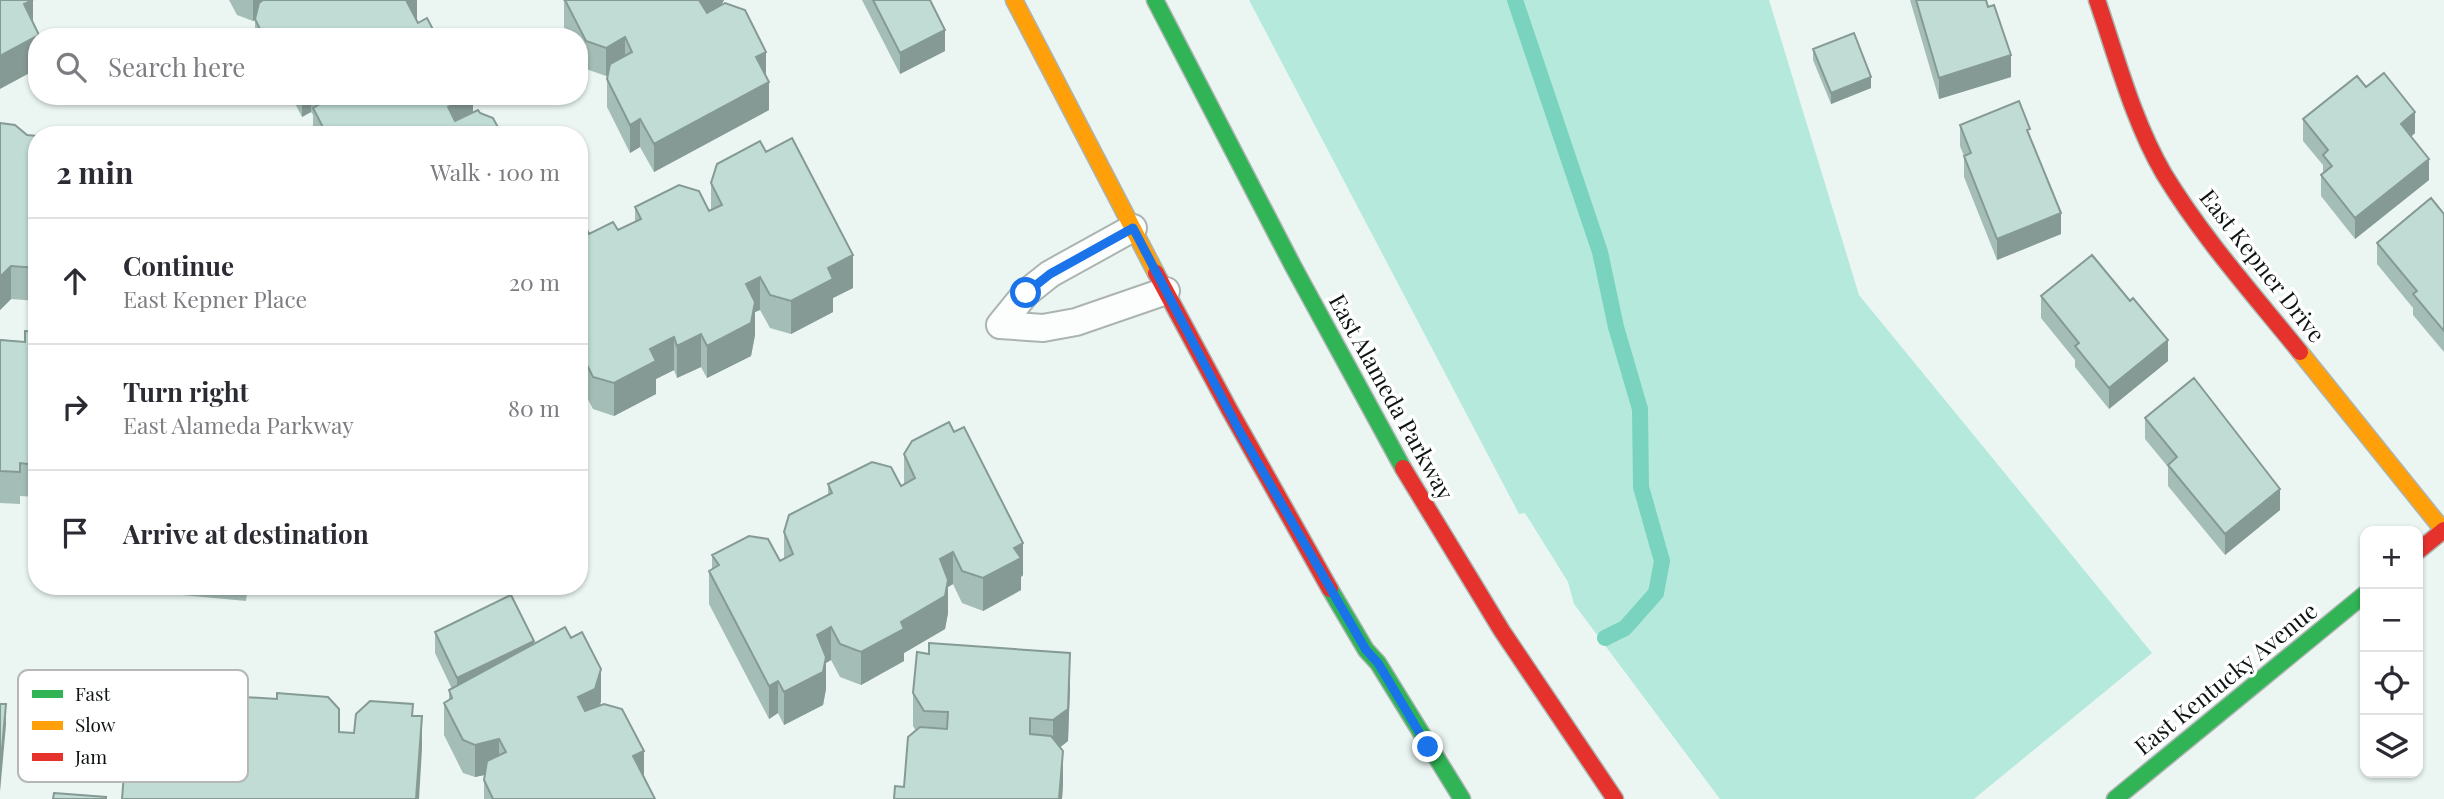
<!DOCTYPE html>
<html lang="en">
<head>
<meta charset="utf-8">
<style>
  :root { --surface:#fff; --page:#f7f7f7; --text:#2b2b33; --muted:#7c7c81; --line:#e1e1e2 }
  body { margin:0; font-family:"Playfair Display",serif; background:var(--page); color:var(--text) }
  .controls { position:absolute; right:21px; bottom:21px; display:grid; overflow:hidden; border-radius:14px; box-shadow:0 2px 5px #0004 }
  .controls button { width:63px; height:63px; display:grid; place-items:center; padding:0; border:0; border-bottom:2px solid var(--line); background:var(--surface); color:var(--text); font:35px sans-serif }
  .stop { position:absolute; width:21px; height:21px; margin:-16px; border:5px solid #1a73e8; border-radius:50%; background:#fff }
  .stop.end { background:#1a73e8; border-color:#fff; box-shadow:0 2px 7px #0008 }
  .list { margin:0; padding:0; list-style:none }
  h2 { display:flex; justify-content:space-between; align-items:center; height:91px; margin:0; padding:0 28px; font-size:30px }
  h2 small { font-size:23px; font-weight:400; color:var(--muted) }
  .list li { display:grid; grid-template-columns:46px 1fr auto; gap:21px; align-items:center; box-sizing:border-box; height:126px; padding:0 28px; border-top:2px solid var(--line) }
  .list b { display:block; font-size:26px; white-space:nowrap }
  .list p { margin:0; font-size:23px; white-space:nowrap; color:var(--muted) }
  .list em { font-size:23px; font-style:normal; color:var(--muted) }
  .icon { flex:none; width:38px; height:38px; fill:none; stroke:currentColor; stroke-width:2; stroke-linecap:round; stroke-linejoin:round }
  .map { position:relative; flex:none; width:2444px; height:799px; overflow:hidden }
  .search { position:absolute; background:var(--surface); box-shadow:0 2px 5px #0004; left:28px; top:28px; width:560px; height:77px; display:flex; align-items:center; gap:18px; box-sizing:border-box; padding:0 24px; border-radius:28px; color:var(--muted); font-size:26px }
  .panel { position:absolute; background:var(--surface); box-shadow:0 2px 5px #0004; left:28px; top:126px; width:560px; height:469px; border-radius:28px }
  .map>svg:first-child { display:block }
</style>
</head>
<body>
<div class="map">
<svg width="2444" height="799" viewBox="0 0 2444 799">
  <rect width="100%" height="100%" fill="#ebf6f3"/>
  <path fill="#b5e9db" d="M1249,0H1769L1859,295L2152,653L1974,799H1720L1574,604L1568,582L1525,513L1519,514Z"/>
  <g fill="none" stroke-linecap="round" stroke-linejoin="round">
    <path stroke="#7ad3bf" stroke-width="16" d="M1515,0L1600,252L1616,327L1640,409L1641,487L1662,561L1656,593L1625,628L1605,638"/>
    <g stroke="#abb4b1" stroke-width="30">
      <path id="lane" d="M1000,325L1043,328L1076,322L1166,291
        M1000,325L1026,293L1050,274L1133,228"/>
    </g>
    <g stroke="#abb4b1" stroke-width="19">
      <path id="fast" d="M1155,0L1293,266L1403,468
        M1330,589L1366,650L1378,663L1462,799
        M2115,799L2365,594"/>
    </g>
    <g stroke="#abb4b1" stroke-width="19">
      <path id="slow" d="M1014,0L1156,273
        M2300,352L2443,530"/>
    </g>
    <g stroke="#abb4b1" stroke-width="19">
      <path id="jam" d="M2097,0C2117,58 2133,121 2164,174C2203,238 2253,294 2300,352
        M1156,273L1229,409L1330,589
        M1403,468L1502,631L1615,799
        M2418,551L2444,530"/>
    </g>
    <use href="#lane" stroke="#fcfefd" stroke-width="26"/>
    <use href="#fast" stroke="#30b455" stroke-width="16"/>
    <use href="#slow" stroke="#ff9f0a" stroke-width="16"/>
    <use href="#jam" stroke="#e5322d" stroke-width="16"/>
  </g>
  <path fill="#a5bdb7" d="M229,0H417V22L437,37H255V20L253,21L237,15Z
    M563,0H724L721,5L766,77L769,110L654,172L640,147L630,153L607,107V75L606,76L586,69L579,56V37H569L564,27V2Z
    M862,0H930L945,51L900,74Z
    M1910,0H1986L2011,77L1939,99Z
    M1813,49L1871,88L1831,104L1813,60Z
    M2366,87L2415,133L2411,137L2429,180L2355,239L2321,196V175L2323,173V165L2303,141V119Z
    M291,96H473L472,113H480L502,135H313V115L311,112L302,117Z
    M0,123L27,135L37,136V301L11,299L0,310Z
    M1960,125L2030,136L2061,234L1997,260L1964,177V156L1960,146Z
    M766,152L853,288L833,298V312L791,334L770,328L760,310L755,312V335L751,356L707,378L701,367L677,378L674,370L656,379V394L614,416L593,409L584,392L579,394L589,234L618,230L635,222V207L711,210V183Z
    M2444,214V352L2413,315V308L2377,264V243Z
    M2041,296L2168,361L2109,409L2075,367V360L2041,318Z
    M37,332V497L20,496V504L0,503V339L25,342Z
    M2145,418L2280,510L2225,555L2168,486V467L2145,439Z
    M904,454L1023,575L1021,577V590L983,611L962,603L953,584L948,587V613L945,629L904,653V661L861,685L840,677L831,660L826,663V689L823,705L784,725L778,713L769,719L709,604V571L712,570V555L780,561L784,559V532L828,495V484L901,486L904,484Z
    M139,586H248L246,601L139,591Z
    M435,632L534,644L601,701L600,706L644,776L655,799H484V775L475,777L463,773L444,735V703L449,700V690L452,689L435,653Z
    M1070,686L1068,741L1060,747L1063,784L1062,799H894L904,787L916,731L913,726V693Z"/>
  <path fill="#869a95" d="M33,0V33L24,4Z
    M253,0H274V13L253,21Z
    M406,0H417V27Z
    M699,0H724L715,17L699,27Z
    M945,30V51L900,74V53Z
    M39,35V37H37V69L0,89V56Z
    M625,37V66L606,76V48Z
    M766,52V80L756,57Z
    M2011,55V77L1939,99V78Z
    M1871,77V88L1831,104V93Z
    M769,82V110L654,172V144Z
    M302,96H311V112L302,117Z
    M467,96H473V111L467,130L458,135L448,107Z
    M2415,112V133L2401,145V124Z
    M640,119V147L630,153V125Z
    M2429,159V180L2355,239V218Z
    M2061,213V234L1997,260V239Z
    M853,255V288L833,298V312L791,334V301L828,268Z
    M11,266V299L0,310V277Z
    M760,277V310L755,312V335L751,356L707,378V346L746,284Z
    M701,334V367L677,378V346Z
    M674,337V370L656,379V394L614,416V383L650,349Z
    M2168,340V361L2109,409V388Z
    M584,359V392L579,394V361Z
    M2280,489V510L2225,555V534Z
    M1023,543V575L1021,577V590L983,611V578L1014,548Z
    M953,552V584L948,587V613L945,629L904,653V661L861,685V652L901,622L940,559Z
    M831,627V660L826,663V689L823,705L784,725V692L817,635Z
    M534,641V662L457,699V678Z
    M1070,653V686L1068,741L1053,753V720Z
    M601,669V701L595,721L578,730V697Z
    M778,681V713L769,719V686Z
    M6,704V725L0,792V771Z
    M422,716V749L419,799H416Z
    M499,739V772L475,777V745Z
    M644,751V784L633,756Z
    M1063,751V784L1062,799H1059Z"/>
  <path fill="#c0dcd5" stroke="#869a95" stroke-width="2" d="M0,0H33L24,4L39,35L0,56Z
    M263,0H406L418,23L427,18L437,37H264L255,19L259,3Z
    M565,0H699L707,13L725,3L745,10L766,52L756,57L769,82L654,144L640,119L630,125L607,79L610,64L632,52L625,37L606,48L586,41Z
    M873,0H930L945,30L900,53Z
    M1916,0H1986L1988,7L1994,5L2011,55L1939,78Z
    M1854,33L1871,77L1831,93L1813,49Z
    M2384,73L2415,112L2401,124L2429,159L2355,218L2321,175L2332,166L2323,155L2328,150L2303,119L2357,76L2366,87Z
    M320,96H467V98L448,107L455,121L478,110L480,113L493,118L502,135H327L313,108L323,102Z
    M2019,101L2030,129L2027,130L2061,213L1997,239L1964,156L1971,153L1960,125Z
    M0,123L15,125L27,135L37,136V268L11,266L0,277Z
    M59,130L84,132L83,135H59Z
    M792,138L853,255L828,268L833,279L791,301L770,295L760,277L746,284L755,302L751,323L707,346L701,334L677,346L674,337L650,349L656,361L614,383L593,377L584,359L579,361V226L584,224L589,234L613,222L618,230L641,219L635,207L679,185L699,191L709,211L722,205L711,183L717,164L760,141L766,152Z
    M2431,198L2444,214V331L2413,294L2417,291L2377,243Z
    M2092,255L2130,301L2133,298L2168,340L2109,388L2075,346L2079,343L2041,296Z
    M25,331L37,332V465L20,463V472L0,471V340L25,342Z
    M2194,378L2280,489L2225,534L2168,465L2177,457L2145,418Z
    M949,422L954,432L964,427L1023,543L1014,548L1021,558L983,578L962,571L953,552L940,559L948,580L945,596L901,622L904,629L861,652L840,644L831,627L817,635L826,657L823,672L784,692L778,681L769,686L709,571L719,565L712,555L749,536L768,539L780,561L793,554L784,532L789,515L832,493L828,484L872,462L891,467L901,486L915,478L904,454L912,441Z
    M511,595L534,641L457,678L435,632Z
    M565,627L571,638L582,632L601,669L595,689L578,697L585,711L604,704L622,709L644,751L633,756L655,799H493L484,780L487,761L506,752L499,739L475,745L463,740L444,703L452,698L449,690Z
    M929,643L1070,653L1068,709L1053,720L1030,718V734L1051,736L1063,751L1059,799H894L895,786L904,787L908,737L920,727L947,729L948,712L924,711L913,693L917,652L929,654Z
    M143,690L184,693L196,704V728L216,730L218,707L228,696L277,699V693L328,697L339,709V732L354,733L356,714L370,701L413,704L412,716H422L416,799H122L130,699L142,700Z
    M0,704H6L0,771Z
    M54,793L106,797V799H53Z"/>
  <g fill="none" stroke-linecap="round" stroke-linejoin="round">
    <path stroke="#1a73e8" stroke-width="9" d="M1026,293L1050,274L1133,228L1240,432L1366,650L1378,663L1428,747"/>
  </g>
  <g text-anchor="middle" stroke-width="7" stroke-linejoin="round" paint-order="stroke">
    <g font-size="23" fill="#0d1412" stroke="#fff">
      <text transform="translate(2262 266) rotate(52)" y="8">East Kepner Drive</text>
      <text transform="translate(1391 397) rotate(61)" y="8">East Alameda Parkway</text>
      <text transform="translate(2226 679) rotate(-39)" y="8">East Kentucky Avenue</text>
    </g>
  </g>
  <rect x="18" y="670" width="230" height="112" rx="10" fill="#fff" stroke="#b6b8b8" stroke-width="2"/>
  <rect x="32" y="690" width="31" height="8" fill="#30b455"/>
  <rect x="32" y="721" width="31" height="9" fill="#ff9f0a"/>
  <rect x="32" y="753" width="31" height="8" fill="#e5322d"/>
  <g font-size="19" fill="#0d1412">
    <text x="75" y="701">Fast</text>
    <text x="75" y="732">Slow</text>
    <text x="75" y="764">Jam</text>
  </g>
</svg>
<div class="controls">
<button>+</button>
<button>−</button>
<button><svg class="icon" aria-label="locate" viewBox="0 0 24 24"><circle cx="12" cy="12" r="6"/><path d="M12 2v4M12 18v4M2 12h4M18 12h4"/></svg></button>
<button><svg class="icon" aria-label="layers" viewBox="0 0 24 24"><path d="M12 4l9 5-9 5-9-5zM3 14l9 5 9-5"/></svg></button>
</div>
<div class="stop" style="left:1026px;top:293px"></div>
<div class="stop end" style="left:1428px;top:747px"></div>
<div class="search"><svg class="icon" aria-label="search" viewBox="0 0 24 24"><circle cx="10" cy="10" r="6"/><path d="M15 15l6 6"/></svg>Search here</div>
<section class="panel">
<h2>2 min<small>Walk · 100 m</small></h2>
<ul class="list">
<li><svg class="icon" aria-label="ahead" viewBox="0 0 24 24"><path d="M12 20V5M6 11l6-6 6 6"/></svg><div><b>Continue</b><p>East Kepner Place</p></div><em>20 m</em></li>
<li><svg class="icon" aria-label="right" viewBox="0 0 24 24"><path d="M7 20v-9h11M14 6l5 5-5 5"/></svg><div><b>Turn right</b><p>East Alameda Parkway</p></div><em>80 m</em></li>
<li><svg class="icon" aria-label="arrive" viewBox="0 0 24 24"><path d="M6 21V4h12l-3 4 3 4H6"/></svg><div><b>Arrive at destination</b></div></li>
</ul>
</section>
</div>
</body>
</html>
